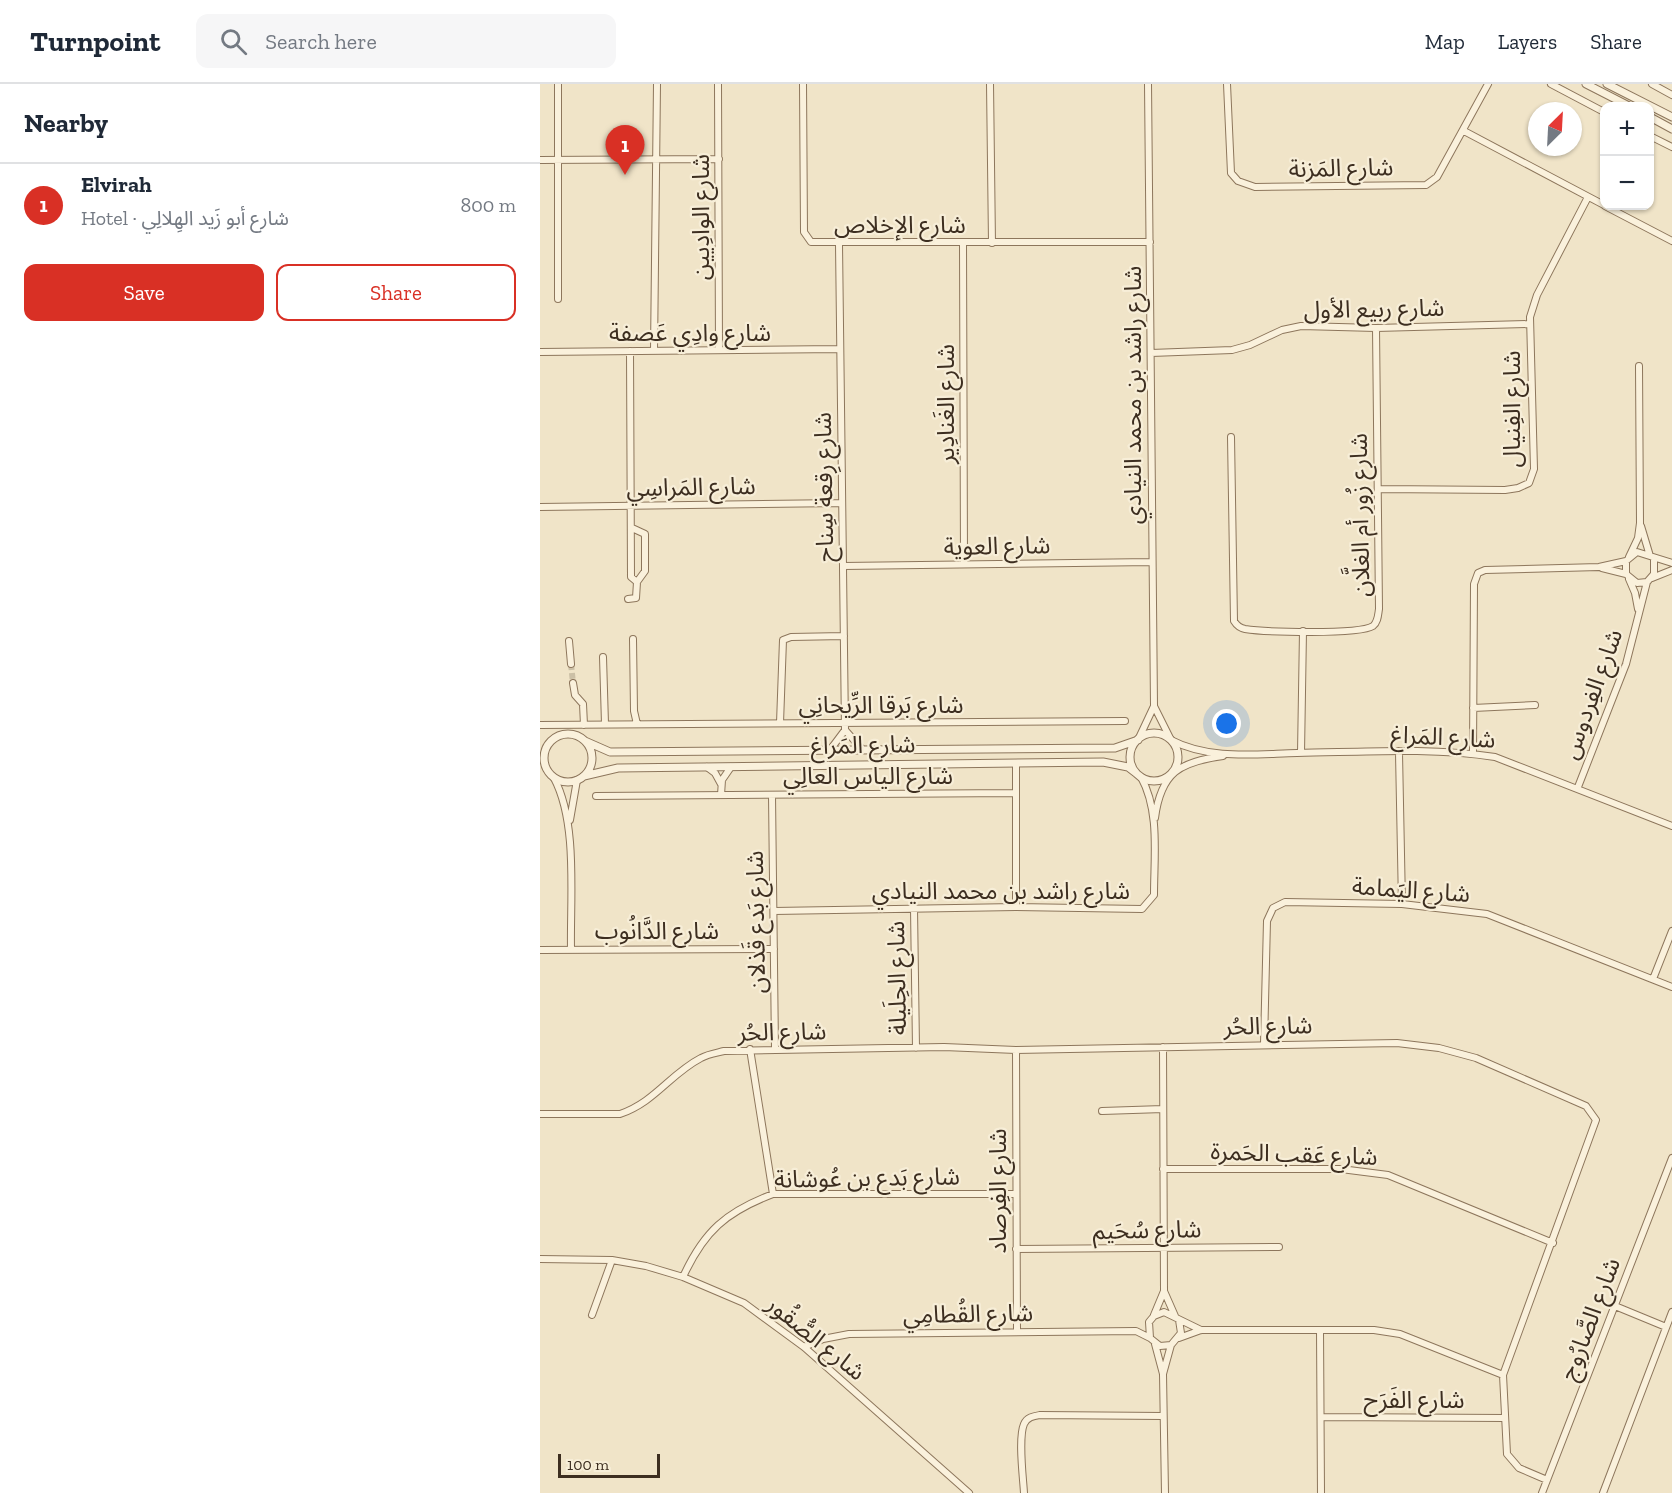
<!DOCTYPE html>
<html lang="en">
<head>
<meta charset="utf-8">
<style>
  :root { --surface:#fff; --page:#f6f6f7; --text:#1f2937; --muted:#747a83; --line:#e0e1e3; --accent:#d93025 }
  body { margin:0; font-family:"Zilla Slab","Noto Sans Arabic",serif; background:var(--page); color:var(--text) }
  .controls { position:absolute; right:18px; top:18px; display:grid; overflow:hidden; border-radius:12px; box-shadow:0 2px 4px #0004 }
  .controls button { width:54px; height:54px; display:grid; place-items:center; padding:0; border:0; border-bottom:2px solid var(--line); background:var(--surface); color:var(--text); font:30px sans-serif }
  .compass { position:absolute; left:988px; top:18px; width:54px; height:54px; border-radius:50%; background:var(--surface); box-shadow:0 2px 4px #0004; rotate:24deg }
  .scale { position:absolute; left:18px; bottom:15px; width:102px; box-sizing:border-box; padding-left:6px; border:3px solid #3d2e20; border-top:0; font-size:16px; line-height:21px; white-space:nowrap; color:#3d2e20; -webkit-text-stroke:4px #f7eed8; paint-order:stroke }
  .you { position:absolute; left:687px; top:640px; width:21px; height:21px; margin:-15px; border:4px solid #fff; border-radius:50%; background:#1a73e8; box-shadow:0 0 0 9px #1a73e833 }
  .badge { display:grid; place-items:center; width:39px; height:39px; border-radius:50%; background:var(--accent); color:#fff; font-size:20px; font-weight:700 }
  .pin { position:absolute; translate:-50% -50px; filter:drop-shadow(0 2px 3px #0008) }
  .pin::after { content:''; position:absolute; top:32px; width:21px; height:18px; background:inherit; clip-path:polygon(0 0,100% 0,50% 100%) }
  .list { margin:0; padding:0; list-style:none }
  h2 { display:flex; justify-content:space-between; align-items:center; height:78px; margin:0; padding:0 24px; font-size:26px }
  h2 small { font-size:20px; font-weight:400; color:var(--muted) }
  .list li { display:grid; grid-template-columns:39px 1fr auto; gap:18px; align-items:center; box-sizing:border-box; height:84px; padding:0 24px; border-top:2px solid var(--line) }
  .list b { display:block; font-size:22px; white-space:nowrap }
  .list p { margin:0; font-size:20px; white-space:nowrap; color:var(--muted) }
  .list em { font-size:20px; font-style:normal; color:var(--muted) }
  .actions { display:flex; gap:12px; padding:18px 24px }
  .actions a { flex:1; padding:14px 0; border:2px solid var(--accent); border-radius:12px; text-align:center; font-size:21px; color:var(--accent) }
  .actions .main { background:var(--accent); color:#fff }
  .icon { flex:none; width:33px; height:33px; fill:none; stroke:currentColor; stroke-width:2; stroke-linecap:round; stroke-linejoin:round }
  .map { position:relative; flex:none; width:1132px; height:1409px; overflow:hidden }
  header { display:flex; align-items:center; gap:36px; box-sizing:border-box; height:84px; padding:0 30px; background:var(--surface); border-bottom:2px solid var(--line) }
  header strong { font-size:28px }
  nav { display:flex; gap:33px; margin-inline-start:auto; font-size:21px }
  .search { width:420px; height:54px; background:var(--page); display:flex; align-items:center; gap:15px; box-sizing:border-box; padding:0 21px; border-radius:12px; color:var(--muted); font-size:22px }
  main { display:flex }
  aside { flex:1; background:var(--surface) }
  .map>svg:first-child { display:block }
</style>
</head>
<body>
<header>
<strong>Turnpoint</strong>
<div class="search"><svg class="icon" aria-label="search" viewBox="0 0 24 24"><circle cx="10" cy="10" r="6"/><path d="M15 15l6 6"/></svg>Search here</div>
<nav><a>Map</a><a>Layers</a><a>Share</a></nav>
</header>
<main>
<aside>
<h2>Nearby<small></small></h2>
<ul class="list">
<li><span class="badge">1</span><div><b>Elvirah</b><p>Hotel · شارع أبو زَيد الهِلالِي</p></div><em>800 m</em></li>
</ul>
<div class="actions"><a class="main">Save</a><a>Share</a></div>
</aside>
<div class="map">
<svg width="1132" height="1409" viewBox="0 0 1132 1409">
  <rect width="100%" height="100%" fill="#f0e4c8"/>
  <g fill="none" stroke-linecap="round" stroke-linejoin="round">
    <path stroke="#ccc0a6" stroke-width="6" stroke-dasharray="6 3" stroke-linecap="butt" d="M31,580L33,599"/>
    <g stroke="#8d765c" stroke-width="8">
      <path id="minor" d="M18,0V215
        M178,0L179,266
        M263,0L264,148L271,158H610
        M450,0L452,159
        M608,0L614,622L631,656C669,676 715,670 757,669C822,668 891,663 955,673L1132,742
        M687,0L691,89L698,97L715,103L886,101L897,93L948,0
        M1011,0L1064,28
        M1112,0L1132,11
        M924,47L1064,121
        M1110,52L1132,63
        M0,76L179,75
        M1065,122L1132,157
        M423,159L424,480
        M114,267L117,0
        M0,268L300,265
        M611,269L692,266L710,261L742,246L761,242L836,244L989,240
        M691,353L694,537C697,542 700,544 705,545C724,548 819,551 833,542C838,538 838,531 839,525L836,244
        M838,405L965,406L978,404L989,399L994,385L990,233L997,211L1048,113
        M0,423L302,419
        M1101,442L1110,472
        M92,444L105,450V487L97,498
        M1089,473L1098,454L1100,439L1099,282
        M1114,476V490L1107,498L1097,499L1086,490V477L1097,468L1132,479
        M303,482L612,478
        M1062,484L1086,490
        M1112,494L1132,486
        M1089,495L1095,509L1098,525
        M88,515L96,514L97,498L91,493L90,267
        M93,555L94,627L97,640
        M29,557L31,580
        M63,573L65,640
        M33,599L35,611L43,620L44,641
        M933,624L995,621
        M240,639L243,556L251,553L304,552
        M0,641L585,637
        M305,646L322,665
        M598,656L614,622
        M290,666L305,646L299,160
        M761,669L763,547
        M859,669L862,820
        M933,670L934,500L938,489L945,486L1059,483L1086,477
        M476,679V823
        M167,683L175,689L181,700
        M14,694C38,739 30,814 31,866
        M1038,703L1086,580L1107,498
        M181,711L182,696L191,683
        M232,711L235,965
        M56,712L475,709
        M615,734C621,688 640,678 683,672
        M30,736L37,696
        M374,824L376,964
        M234,827L476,823L602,825L614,811C614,772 620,727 601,693
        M0,866L234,865
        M1113,895L1132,847
        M724,960L727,837L733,824L745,818L862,820L947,830L1132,903
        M623,963L624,1207L635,1232
        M210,965L233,1110
        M476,966L477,1247
        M562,1027L623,1025
        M0,1030H80C115,1018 130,990 161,974C168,970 176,969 184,967L404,963L476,966L857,959L899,964L936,974L1046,1022L1056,1036L963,1291L967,1370L979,1384L1007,1396
        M623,1085H801L848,1091L1013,1159
        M476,1165L739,1163
        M0,1175L72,1176L106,1182L143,1193L204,1219L264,1263L429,1409
        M143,1193C164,1147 186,1128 233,1110H476
        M1075,1222L1126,1243
        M52,1231L72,1176
        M614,1231L624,1207
        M639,1236L641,1249L631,1261L620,1262L610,1254L609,1238L614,1232L624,1228L661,1246
        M780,1246L781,1409
        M639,1254L661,1246H834L860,1250L963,1291
        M615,1260L623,1290L625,1409
        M264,1263L283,1255L309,1250L596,1247L610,1254
        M623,1290L631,1261
        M783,1333L965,1334
        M484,1409C483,1392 478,1354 484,1340C487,1333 494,1332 500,1331L623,1332
        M1002,1409L1132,1074
        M1063,1409L1132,1228"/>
    </g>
    <g stroke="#8d765c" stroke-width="9">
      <path id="tertiary" d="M1046,0L1089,22
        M1067,0L1132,33
        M1110,33L1132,45
        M590 673a24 24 0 1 1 48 0a24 24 0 1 1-48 0Z
        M4 674a24 24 0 1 1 48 0a24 24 0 1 1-48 0Z
        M45,657L70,668L575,664L598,656
        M44,692L78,684L563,678L588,683L601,693"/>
    </g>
    <use href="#minor" stroke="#faf1dc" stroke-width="6"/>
    <use href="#tertiary" stroke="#faf1dc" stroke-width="7"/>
  </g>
  <g text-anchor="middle" stroke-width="4.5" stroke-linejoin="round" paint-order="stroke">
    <g font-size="24" fill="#3d2e20" stroke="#f7eed8">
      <text transform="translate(801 84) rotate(-1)" y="8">شارع المَزنة</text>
      <text transform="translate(161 133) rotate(-90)" y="8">شارع الوادِيين</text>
      <text x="360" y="149">شارع الإخلاص</text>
      <text transform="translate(834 225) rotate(-1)" y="8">شارع ربيع الأول</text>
      <text x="150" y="257">شارع وادِي عَصفة</text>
      <text transform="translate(593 311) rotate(-90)" y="8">شارع راشد بن محمد النيادي</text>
      <text transform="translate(406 320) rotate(-90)" y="8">شارع الغَنادِير</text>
      <text transform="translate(972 325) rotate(-90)" y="8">شارع الفِنيال</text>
      <text transform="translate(151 403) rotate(-1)" y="8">شارع المَراسِي</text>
      <text transform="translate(284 403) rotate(-91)" y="8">شارع رِقعة سِناح</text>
      <text transform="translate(820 431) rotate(-91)" y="8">شارع زُور أم الغلَّان</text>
      <text transform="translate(457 462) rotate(-1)" y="8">شارع العوية</text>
      <text transform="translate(1052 610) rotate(-70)" y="8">شارع الفِردوس</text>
      <text x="341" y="629">شارع بَرقا الرِّيحانِي</text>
      <text transform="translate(903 653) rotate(3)" y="8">شارع المَراغ</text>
      <text transform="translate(323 661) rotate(-1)" y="8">شارع المَراغ</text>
      <text x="328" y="700">شارع الياس العالِي</text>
      <text transform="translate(871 806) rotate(4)" y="8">شارع اليَمامة</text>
      <text x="461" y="815">شارع راشد بن محمد النيادي</text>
      <text transform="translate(216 838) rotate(-91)" y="8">شارع بَدع قَذلان</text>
      <text x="117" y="855">شارع الدَّانُوب</text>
      <text transform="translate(357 894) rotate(-91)" y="8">شارع الحِلَيلة</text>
      <text transform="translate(728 942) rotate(-1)" y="8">شارع الحُر</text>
      <text transform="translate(242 948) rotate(-1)" y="8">شارع الحُر</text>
      <text transform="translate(754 1070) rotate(2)" y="8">شارع عَقب الحَمرة</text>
      <text transform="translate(327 1094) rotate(-1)" y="8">شارع بَدع بن عُوشانة</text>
      <text transform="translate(458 1107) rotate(-90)" y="8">شارع الفِرصاد</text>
      <text transform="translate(607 1146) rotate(-1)" y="8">شارع سُحَيم</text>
      <text transform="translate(428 1230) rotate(-1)" y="8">شارع القُطامِي</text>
      <text transform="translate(1050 1235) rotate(-69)" y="8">شارع الصَّارُوج</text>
      <text transform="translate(276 1254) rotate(39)" y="8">شارع الصُّقُور</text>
      <text x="874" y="1324">شارع الفَرَح</text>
    </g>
  </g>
</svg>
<div class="controls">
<button>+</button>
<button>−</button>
</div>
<svg class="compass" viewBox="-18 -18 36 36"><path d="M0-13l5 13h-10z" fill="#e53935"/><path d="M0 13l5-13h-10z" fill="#747a83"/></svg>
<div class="scale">100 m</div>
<div class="you"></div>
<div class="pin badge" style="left:85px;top:91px">1</div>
</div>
</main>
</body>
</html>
